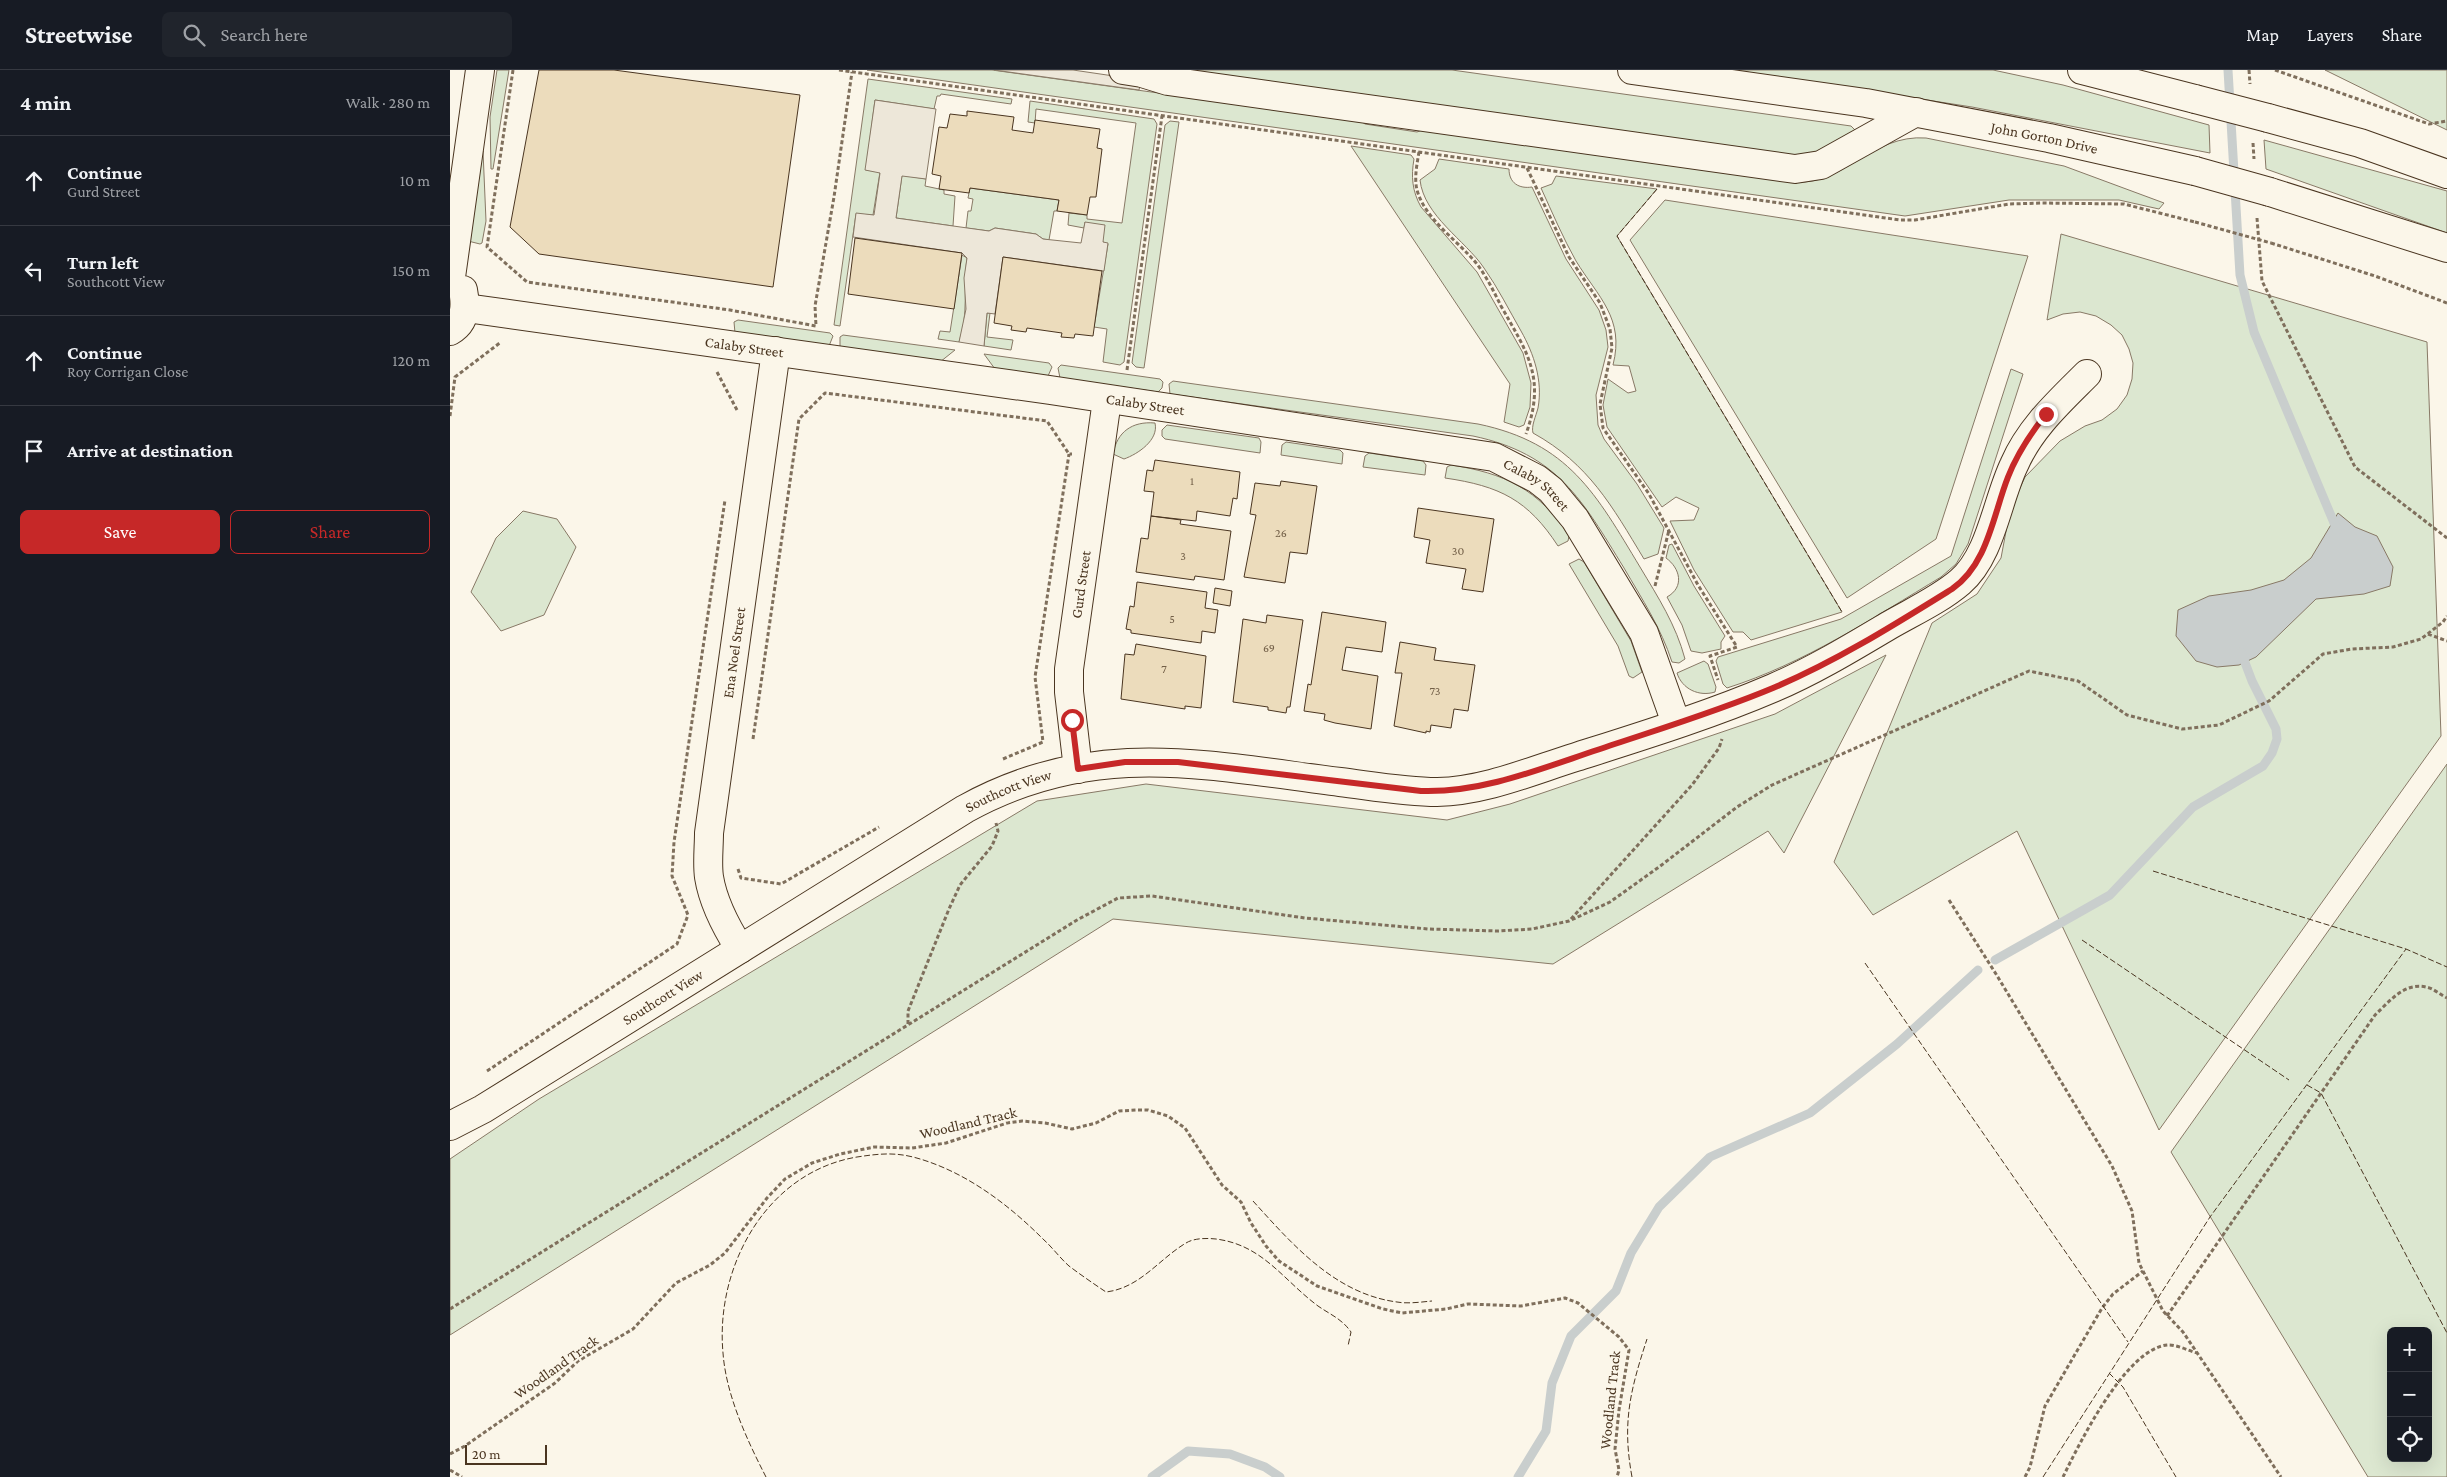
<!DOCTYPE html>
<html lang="en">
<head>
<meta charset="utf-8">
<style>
  :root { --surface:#171b24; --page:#20242c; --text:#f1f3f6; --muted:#9ea1a6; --line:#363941; --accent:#c62828 }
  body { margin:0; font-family:"Crimson Pro",serif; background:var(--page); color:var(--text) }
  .controls { position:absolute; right:15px; bottom:15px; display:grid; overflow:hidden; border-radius:8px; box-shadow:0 5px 20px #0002 }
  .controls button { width:45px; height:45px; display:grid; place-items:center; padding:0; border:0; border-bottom:1px solid var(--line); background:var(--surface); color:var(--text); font:25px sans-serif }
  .scale { position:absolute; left:15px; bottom:12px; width:82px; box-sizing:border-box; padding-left:5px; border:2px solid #4a3520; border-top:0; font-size:14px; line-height:18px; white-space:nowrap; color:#4a3520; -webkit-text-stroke:4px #fbf6e9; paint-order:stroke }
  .stop { position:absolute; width:15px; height:15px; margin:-11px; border:4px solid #c62828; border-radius:50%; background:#fff }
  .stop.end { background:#c62828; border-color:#fff; box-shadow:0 1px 5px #0008 }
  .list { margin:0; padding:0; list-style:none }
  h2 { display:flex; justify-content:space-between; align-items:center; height:65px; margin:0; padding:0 20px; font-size:21px }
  h2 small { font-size:16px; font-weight:400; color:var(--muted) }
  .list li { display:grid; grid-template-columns:32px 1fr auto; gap:15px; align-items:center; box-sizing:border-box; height:90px; padding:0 20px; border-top:1px solid var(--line) }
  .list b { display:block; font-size:19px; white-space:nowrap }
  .list p { margin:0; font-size:16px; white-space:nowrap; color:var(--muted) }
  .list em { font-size:16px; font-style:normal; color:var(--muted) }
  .actions { display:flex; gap:10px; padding:15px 20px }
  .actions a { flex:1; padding:11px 0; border:1px solid var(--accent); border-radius:8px; text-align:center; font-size:18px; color:var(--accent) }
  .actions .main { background:var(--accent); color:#fff }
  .icon { flex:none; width:28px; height:28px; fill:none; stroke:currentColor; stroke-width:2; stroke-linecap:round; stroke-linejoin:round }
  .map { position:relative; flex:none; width:1997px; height:1407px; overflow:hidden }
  header { display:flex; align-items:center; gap:30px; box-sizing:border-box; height:70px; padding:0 25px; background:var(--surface); border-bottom:1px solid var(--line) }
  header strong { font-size:24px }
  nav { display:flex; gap:28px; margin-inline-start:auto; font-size:18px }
  .search { width:350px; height:45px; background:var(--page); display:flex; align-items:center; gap:12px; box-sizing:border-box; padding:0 18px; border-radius:8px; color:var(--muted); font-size:19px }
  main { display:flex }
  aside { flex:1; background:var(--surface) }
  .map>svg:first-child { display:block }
</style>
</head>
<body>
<header>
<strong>Streetwise</strong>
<div class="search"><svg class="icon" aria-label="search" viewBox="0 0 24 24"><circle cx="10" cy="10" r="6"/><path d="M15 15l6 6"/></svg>Search here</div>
<nav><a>Map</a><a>Layers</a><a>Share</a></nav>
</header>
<main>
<aside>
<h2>4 min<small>Walk · 280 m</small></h2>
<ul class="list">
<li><svg class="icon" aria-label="ahead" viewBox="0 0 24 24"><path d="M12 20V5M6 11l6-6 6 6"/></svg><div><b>Continue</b><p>Gurd Street</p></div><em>10 m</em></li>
<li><svg class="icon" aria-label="left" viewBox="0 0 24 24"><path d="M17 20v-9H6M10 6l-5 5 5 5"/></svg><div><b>Turn left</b><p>Southcott View</p></div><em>150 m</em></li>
<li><svg class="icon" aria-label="ahead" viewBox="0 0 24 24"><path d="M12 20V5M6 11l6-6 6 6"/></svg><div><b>Continue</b><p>Roy Corrigan Close</p></div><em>120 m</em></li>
<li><svg class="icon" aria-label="arrive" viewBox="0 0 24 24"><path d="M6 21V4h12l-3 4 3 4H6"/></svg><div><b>Arrive at destination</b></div></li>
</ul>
<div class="actions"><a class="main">Save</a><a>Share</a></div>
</aside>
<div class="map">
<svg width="1997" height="1407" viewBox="0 0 1997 1407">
  <rect width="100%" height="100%" fill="#fbf6e9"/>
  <path fill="#dce7d0" stroke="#887966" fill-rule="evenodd" d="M47,0H59L43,99H41L40,47Z
    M417,0H542L911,51L915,54L967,62L972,60L1346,112C1394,115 1422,64 1476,68L1614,96L1714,133L1709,139L1669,130H1559L1455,146Z
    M727,0H1002L1401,56L1405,60L1368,83L1352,87Z
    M1283,0H1543L1613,15L1759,55L1760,83L1522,37Z
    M1875,0H1997V60Z
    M418,9L562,29L561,34L491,24L490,26H487L484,39L425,30L416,100L430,102L423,145L406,144L390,256L384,255Z
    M580,31L704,49L707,54L674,292L670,295L653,292L657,259L644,257L658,174L653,172L635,152L634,158L618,155L619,143L637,145V149L672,153L686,53L586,39L585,53L578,52Z
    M720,51L729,52L694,298L686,297L682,293L715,55Z
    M1814,70L1997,121V163L1816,99Z
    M901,76L961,85L964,89C961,106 962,121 971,137L1027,202L1073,283L1081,313L1080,337L1074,355L1069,357L1054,352L1060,314Z
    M33,81L36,151L32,173L30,174L18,171L29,93Z
    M989,89L1059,99C1059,113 1069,119 1082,117L1116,189L1149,240L1156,260L1158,277L1146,325L1148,355L1154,369L1187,414L1214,458L1208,484L1194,489C1162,436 1139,394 1083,363C1081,356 1086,346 1088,338C1093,311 1084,284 1071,261C1059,240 1048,218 1034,198C1015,170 974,146 970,110L985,99Z
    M452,105L476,109L475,116L494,120V124L505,126L503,156L446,148Z
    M1106,106L1207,119L1167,166L1392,542L1301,570L1293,562H1283L1244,500L1220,451L1244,450L1249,438L1226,427L1212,437L1157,357L1153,335L1158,309L1178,323L1186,321L1179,296L1163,295C1175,248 1148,227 1126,191C1113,168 1102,142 1091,118L1102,114Z
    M520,118L609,130L607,141H604L599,170L593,169L586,164L545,158L539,161L516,158L518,141H521L523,129L518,128Z
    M1215,130L1578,186L1486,469L1397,528L1180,170Z
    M1611,164L1977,272L1991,666L1709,1060L1567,761L1423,845L1384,792L1482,553L1527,524L1551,488L1560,440L1575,407L1610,371L1635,356L1652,350L1667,339L1677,325L1682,309L1683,293L1679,279L1672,265L1661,255L1646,246L1630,242L1613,244L1597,250Z
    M512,185L517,188C513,216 519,245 509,272L488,269L490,261L500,262Z
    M537,243H540L537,267L563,270L561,280L534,276Z
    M288,250L380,263L383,266L379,276L285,263L284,252Z
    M393,265L505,280L490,292L390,277V267Z
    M534,284L599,293L602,297L598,306L545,299Z
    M611,295L710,309L713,312L712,318L708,322L610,308L608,298Z
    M1561,299L1573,304L1518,474L1506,494L1491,507C1423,548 1353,594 1277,618L1273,614L1266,591L1268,587L1391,549L1501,486Z
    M723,311L1028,354C1119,373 1146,424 1190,497C1208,527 1226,555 1235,589L1229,593L1222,592C1211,558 1192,529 1174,498C1132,430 1108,384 1023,366L720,324L719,314Z
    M705,353C709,370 688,384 674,389L663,384C667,362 682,351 705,353Z
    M717,355L809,368L811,372L810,383L715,369L712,366V360Z
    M836,372L890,380L893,383L892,394L831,385L832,375Z
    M919,383L973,391L976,395L975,405L913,397L915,386Z
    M1001,395C1054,403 1089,419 1119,466L1118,471L1108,476C1078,430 1050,416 995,408L997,397Z
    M73,441L107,449L126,477L94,545L51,561L21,522L46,468Z
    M1222,474L1244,516L1275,566L1271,572V579L1252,583L1241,581L1232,555L1217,527C1235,517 1230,498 1216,488L1219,475Z
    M1129,489L1134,492L1181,571L1192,602L1183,608L1179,606L1168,576L1119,494Z
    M1436,585L1334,783L1318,761L1103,894L663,849L0,1265V1089L89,1029L587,731L696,714L997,750L1060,734L1325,644Z
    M1254,591L1258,594L1266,617L1265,622C1249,627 1232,619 1227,603Z
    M1997,694V1407H1918L1721,1082ZM1941,1261H1978V1388H1941Z"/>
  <path fill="#ede7d9" stroke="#887966" d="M544,0H623L691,10L689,20Z
    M425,30L486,39L476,109L452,106L446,148L539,161L545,158L586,164L593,169L631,173L635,152L655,155L653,172L658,173L654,201L553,187L545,244L537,243L534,276L509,272L516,239L514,208L517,188L512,183L403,167L406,143L424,145L430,103L415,100Z"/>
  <path fill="#c9cecd" stroke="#887966" d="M1888,443L1905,457L1927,466L1943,497L1940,516L1914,524L1866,529L1806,587L1789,595L1767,597L1746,591L1726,566L1728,540L1759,526L1801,520L1834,510L1861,488Z"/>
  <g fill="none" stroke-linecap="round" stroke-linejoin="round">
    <path stroke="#c9cecd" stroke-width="9" d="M1778,0L1790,205L1804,262L1887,460
      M1545,890L1660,825L1743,737L1813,696L1822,683L1827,669L1826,659L1802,611L1791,582
      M702,1407L738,1381L780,1384L815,1397L830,1407
      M1068,1407L1096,1361L1102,1313L1121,1266L1166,1221L1181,1183L1209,1137L1260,1087L1360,1043L1447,974L1528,900"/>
  </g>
  <path fill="#ecdcbc" stroke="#4a3520" d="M89,0H164L350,25L323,217L89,184L60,157Z
    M517,41L564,47L562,60L583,63L585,50L650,59L647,78L652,79L646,127H640L637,145L607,141L609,130L520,118L519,123L489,119L491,106L482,104L489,57L497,58L500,44L517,46Z
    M405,168L512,183L504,239L398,224Z
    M553,187L652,201L643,266L625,264L624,268L611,267L612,263L577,258L576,262L561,260L562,256L544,253Z
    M705,390L790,402L787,429L783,428L780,446L747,441L746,451L701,446L704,422L694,421L697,400L703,401Z
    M831,411L867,416L857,484L840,482L835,513L794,507L806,445L800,444L805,413L830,416Z
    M968,438L1044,449L1033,522L1012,519L1016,499L976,493L980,470L964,467Z
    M701,446L731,450L730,454L781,461L774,510L745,506L744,510L686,502L691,468L698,469Z
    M687,512L757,522L755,538L768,540L765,563L752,561L751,573L681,563V560L676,559L680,536L684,537Z
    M765,518L782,521L780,536L763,533Z
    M872,542L936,552L932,582L896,577L892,600L928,606L921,659L885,653L874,650L875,644L854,641L858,614L861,615Z
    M817,545L853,550L840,637H837L836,643L818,640V637L783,632L793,549L816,553Z
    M950,572L986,578L984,590L1025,595L1018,641L1004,639L1001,658L981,655L980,662L976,661V663L944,656L952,603H945Z
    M686,574L756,586L751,638L735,636V639L671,629L675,584L684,585Z"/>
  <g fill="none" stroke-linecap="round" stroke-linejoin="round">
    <g stroke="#4a3520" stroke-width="30">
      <g id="minor">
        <path d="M673,0L692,3L718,11L1345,99L1371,95L1466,42"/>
        <path d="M1,207L30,0"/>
        <path id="s1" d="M16,238L600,320L1044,387L1087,409L1101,420L1125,449L1194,563L1226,653"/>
        <path d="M0,261C16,252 16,235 13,220"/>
        <path id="s2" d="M628,699L619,622V599L657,330"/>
        <path id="s3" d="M290,879C276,857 263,832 259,807C257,793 259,777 259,763L326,281"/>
        <path id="s4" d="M0,1056L33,1039L515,739C643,668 754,695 890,712C922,716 955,722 987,722C1035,721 1081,701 1126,687C1192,666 1260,645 1323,618C1363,601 1401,578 1438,556C1462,542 1489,530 1510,512C1541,486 1547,430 1564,395C1580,358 1609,332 1637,304"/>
      </g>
    </g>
    <g stroke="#4a3520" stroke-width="30">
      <g id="major">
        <path id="s5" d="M1182,0L1416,33L1599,68L1745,101"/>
        <path d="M1632,0L1745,29"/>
        <path d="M1818,48L1910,73L1997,104"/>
        <path d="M1820,122L1997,178"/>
      </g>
    </g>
    <path stroke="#7f6f5c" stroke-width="3" stroke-dasharray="4 2.5" stroke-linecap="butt" d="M63,0L37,177L77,212L280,240L366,256L365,236L384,127L402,2
      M389,0L1450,150H1465L1559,134L1592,133L1674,134L1745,152
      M1799,0L1800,14
      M1825,0L1979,54L1997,51
      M1803,73L1804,89
      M969,82C967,94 964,108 967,120C974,146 1001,166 1019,185C1033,199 1042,218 1051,236C1078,284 1096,308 1076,364
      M1077,98L1119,187L1150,233L1160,259L1162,278L1150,334L1153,358L1199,424L1248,515L1287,577L1260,586L1268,610
      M1807,148L1812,211L1905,397L1997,468
      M1821,173L1925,206L1997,233
      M677,300L712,46
      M267,302L288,342
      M0,346L5,307L51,272
      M1205,516L1219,460
      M1978,564L1997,571
      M303,669L349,349L375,323L597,351L619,384H622
      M553,689L593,672L585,607L619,384
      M288,799L291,808L331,814L429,757
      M1499,830L1546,904L1662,1096L1682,1141L1689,1193L1713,1241L1733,1262L1831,1407
      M1121,849L1242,715L1269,678L1272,669
      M458,954V941L499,839L510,815L542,776L548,761L546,753
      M37,1001L227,874L238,845L222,806L224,772L275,430
      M0,1239L627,850L668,828L702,826L855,848L978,859L1047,861L1082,859L1119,851L1160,832L1209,797L1287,737L1322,715L1579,601L1628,611L1677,645L1732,659L1769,655L1819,631L1873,584L1902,579L1943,577L1971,569L1993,552L1997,546
      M1717,1246L1925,945C1939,932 1954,912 1976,917C1983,918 1991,925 1997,928
      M0,1384L15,1376L105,1313L128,1291L183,1259L226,1213L260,1195L275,1183L317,1128L335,1109L362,1093L390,1084L424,1077L462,1078L496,1073L557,1053L572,1051L595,1053L622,1059L646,1053L669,1041L687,1040H698L718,1046L735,1058L772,1115L791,1132L801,1153L816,1176L829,1191L867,1216L933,1239L952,1243L996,1239L1018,1234L1071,1236L1115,1228L1128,1233L1169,1267L1179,1280L1169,1340L1165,1379L1169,1400L1167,1407
      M0,1400L12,1407
      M1575,1407L1580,1397L1595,1336L1606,1317L1652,1238L1663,1224L1693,1201
      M1613,1407C1630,1372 1676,1279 1717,1275C1726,1274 1739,1281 1747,1283"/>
    <use href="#minor" stroke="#fbf6e9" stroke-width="28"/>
    <use href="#major" stroke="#fbf6e9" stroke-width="28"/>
    <g stroke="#4a3520" stroke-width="30" stroke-linecap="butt">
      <path id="major-bridge" d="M1745,29L1818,48
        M1745,101L1820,122"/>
    </g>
    <path stroke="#7f6f5c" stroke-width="3" stroke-dasharray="4 2.5" stroke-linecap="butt" d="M1745,152L1821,173"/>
    <use href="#major-bridge" stroke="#fbf6e9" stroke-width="28"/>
    <path stroke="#4a3520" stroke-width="1" stroke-dasharray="6 2.5" stroke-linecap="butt" d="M1207,119L1167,166L1392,542
      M1703,801L1956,879L1997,897
      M1632,870L1839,1010
      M1415,893L1678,1272
      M1857,1015L1871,1023L1997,1263
      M803,1131C842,1174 885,1224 947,1232C958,1234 971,1232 982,1231
      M1659,1303L1673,1317L1726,1407
      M316,1407C297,1370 276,1325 273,1283C265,1196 317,1102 407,1087C427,1084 443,1082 463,1087C513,1100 557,1133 593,1169C602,1177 610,1188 619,1196C631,1205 644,1214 656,1222C690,1218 709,1189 736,1173C744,1168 757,1168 766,1169C813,1175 833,1210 868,1236C881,1245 892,1249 901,1262L898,1276
      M1182,1407C1172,1353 1180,1321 1197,1269
      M1593,1407L1760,1147L1956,879"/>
  </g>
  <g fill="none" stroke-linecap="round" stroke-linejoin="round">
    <path stroke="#c62828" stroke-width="6" d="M622,650L628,699L675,692H728L971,721C1032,723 1090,699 1147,680C1206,660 1266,642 1323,618C1385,592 1444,555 1502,519C1538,494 1543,445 1558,407C1567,384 1581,363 1596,344"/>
  </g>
  <g text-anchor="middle" stroke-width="4" stroke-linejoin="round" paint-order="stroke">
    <g font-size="12" fill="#725f47">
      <text x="742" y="415">1</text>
      <text x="831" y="467">26</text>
      <text x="1008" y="485">30</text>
      <text x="733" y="490">3</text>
      <text x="722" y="553">5</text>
      <text x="819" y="582">69</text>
      <text x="714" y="603">7</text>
      <text x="985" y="625">73</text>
    </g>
    <g font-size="15" fill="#4a3520" stroke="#fbf6e9">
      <text dy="5" stroke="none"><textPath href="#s5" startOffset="418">John Gorton Drive</textPath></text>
      <text dy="5" stroke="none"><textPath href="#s1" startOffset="281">Calaby Street</textPath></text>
      <text dy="5" stroke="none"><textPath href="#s1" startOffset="686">Calaby Street</textPath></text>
      <text dy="5" stroke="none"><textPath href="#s1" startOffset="1090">Calaby Street</textPath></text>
      <text dy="5" stroke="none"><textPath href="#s2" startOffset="186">Gurd Street</textPath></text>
      <text dy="5" stroke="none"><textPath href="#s3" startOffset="305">Ena Noel Street</textPath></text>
      <text dy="5" stroke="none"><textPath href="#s4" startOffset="652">Southcott View</textPath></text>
      <text dy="5" stroke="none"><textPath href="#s4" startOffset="249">Southcott View</textPath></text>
      <text transform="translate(518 1053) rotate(-13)" y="5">Woodland Track</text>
      <text transform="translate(106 1297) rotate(-35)" y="5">Woodland Track</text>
      <text transform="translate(1160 1330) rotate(-84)" y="5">Woodland Track</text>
    </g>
  </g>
</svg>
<div class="controls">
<button>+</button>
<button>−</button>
<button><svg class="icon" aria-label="locate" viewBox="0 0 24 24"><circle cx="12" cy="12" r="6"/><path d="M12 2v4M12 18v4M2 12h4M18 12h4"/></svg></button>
</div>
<div class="scale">20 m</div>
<div class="stop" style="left:622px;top:650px"></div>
<div class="stop end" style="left:1596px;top:344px"></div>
</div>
</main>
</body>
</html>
